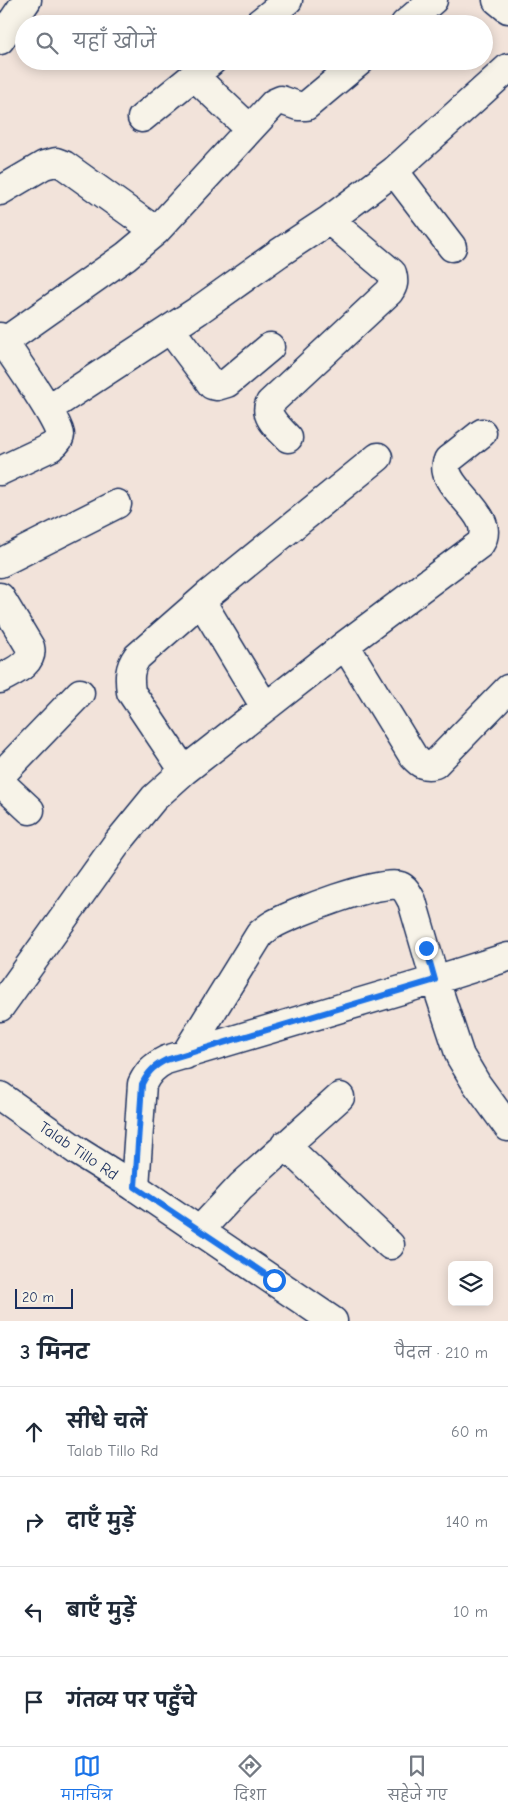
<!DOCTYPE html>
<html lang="hi">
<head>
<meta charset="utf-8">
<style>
  :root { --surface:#fff; --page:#f2f2f3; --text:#1f2937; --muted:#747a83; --line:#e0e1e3; --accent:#1a73e8 }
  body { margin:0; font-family:"Comic Neue","Playpen Sans Deva",sans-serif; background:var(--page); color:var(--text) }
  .controls { position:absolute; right:15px; bottom:15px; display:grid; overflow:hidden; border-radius:8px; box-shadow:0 2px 12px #0003 }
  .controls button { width:45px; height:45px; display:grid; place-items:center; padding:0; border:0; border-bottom:1px solid var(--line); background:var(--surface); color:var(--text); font:25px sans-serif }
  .scale { position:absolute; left:15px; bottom:12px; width:58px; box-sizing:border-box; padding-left:5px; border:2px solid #1b2f5e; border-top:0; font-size:14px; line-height:18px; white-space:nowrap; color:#1b2f5e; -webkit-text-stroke:4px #f7f3e8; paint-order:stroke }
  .stop { position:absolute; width:15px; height:15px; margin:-11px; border:4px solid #1a73e8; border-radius:50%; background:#fff }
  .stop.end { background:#1a73e8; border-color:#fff; box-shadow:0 1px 5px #0008 }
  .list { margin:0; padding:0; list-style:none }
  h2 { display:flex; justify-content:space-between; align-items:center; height:65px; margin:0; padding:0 20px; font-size:21px }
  h2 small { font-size:16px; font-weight:400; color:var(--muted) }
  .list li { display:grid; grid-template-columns:32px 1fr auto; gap:15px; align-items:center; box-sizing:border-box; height:90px; padding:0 20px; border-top:1px solid var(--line) }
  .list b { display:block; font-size:19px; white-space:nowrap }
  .list p { margin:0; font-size:16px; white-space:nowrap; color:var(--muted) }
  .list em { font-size:16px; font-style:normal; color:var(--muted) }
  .icon { flex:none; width:28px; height:28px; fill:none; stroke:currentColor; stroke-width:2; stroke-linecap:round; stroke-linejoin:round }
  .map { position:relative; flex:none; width:508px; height:1321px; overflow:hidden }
  .search { position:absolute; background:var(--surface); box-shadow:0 2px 12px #0003; left:15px; right:15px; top:15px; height:55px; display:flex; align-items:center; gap:12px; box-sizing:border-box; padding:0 18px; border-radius:28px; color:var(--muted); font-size:19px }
  .sheet { height:425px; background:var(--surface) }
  nav { display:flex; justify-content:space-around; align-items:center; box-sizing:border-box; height:70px; border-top:1px solid var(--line); background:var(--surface); font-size:14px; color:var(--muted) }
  nav a { display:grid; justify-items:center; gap:2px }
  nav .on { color:var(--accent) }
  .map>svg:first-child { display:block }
</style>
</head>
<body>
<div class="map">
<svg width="508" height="1321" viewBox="0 0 508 1321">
  <rect width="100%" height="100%" fill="#f2e3da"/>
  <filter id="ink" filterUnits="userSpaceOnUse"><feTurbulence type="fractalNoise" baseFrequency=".02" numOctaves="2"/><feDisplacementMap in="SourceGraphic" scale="10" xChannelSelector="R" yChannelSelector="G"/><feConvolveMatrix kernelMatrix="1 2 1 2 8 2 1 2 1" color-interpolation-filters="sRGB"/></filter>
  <g filter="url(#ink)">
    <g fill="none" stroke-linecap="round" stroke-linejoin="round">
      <g stroke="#1b2f5e" stroke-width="31">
        <path id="minor" d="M497,0L508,9
          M258,24L288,0
          M405,24L433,0
          M0,40L27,0
          M194,76L250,129
          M142,118L212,61
          M394,171L452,247
          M0,191L44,165L56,162L64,165L156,231
          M170,329L212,385L217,386L227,383L270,347
          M0,337C9,350 61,424 60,435C60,440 55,444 51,447L0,471
          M4,342L126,256L156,231L274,103L281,100L298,106H306L360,61
          M48,409L199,310L279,253L329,220L394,171L508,68
          M288,438C280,429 263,416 270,403L389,292C394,285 394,281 392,273L329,220
          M0,563L117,504
          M0,597L30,647C34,664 12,672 0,679
          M201,601L265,707
          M345,645L413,756C420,764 425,767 435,764L508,689
          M184,771L131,692C129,678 129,668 137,657L209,594L378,457
          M0,776L80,693
          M0,782L30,810
          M0,1007L118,842L154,798L184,771L345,645L480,544C500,513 435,487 448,460L482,433
          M185,1055L260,934C264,931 268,927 272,925C290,914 383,878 400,886C406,888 409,896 412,901L435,980L460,1056L476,1083L508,1127
          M285,1145L390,1245
          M135,1187L142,1084C148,1072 154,1066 166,1060L435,980L508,957
          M200,1230L241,1186L340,1097"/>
      </g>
      <g stroke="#1b2f5e" stroke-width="31">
        <path id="major" d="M0,1096L79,1152L135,1187L333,1321"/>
      </g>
      <use href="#minor" stroke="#f7f3e8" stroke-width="28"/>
      <use href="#major" stroke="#f7f3e8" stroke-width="28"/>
    </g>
  </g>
  <g fill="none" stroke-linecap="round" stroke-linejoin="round" filter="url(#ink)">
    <path stroke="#1a73e8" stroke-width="6" d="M274,1280L135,1187L142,1084C148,1072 154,1066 166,1060L435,980L426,948"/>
  </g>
  <g text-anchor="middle" stroke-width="4" stroke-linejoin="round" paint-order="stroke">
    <g font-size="16" fill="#1b2f5e" stroke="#f7f3e8">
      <text transform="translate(79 1150) rotate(34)" y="6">Talab Tillo Rd</text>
    </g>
  </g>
</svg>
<div class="controls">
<button><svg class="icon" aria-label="layers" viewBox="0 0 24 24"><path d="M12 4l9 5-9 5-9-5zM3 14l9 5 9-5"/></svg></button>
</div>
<div class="scale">20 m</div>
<div class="stop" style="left:274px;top:1280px"></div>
<div class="stop end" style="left:426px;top:948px"></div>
<div class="search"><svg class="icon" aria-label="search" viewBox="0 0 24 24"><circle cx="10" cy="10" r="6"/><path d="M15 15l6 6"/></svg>यहाँ खोजें</div>
</div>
<section class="sheet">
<h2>3 मिनट<small>पैदल · 210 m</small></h2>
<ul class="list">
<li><svg class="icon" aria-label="ahead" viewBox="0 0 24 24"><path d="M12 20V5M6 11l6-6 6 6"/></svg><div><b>सीधे चलें</b><p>Talab Tillo Rd</p></div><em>60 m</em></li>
<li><svg class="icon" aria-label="right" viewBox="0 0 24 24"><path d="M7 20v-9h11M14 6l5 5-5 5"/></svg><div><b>दाएँ मुड़ें</b></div><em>140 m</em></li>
<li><svg class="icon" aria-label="left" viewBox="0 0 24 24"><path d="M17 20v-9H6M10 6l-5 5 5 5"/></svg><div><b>बाएँ मुड़ें</b></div><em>10 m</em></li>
<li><svg class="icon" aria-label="arrive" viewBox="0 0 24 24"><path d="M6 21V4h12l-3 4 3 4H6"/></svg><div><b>गंतव्य पर पहुँचे</b></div></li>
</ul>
</section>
<nav>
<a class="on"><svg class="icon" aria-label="map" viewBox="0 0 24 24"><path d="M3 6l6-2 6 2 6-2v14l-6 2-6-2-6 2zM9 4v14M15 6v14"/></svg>मानचित्र</a>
<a><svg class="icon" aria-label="directions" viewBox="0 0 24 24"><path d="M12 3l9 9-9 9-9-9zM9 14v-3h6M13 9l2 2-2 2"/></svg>दिशा</a>
<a><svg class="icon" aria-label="saved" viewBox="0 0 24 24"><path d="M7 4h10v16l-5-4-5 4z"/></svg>सहेजे गए</a>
</nav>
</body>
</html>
